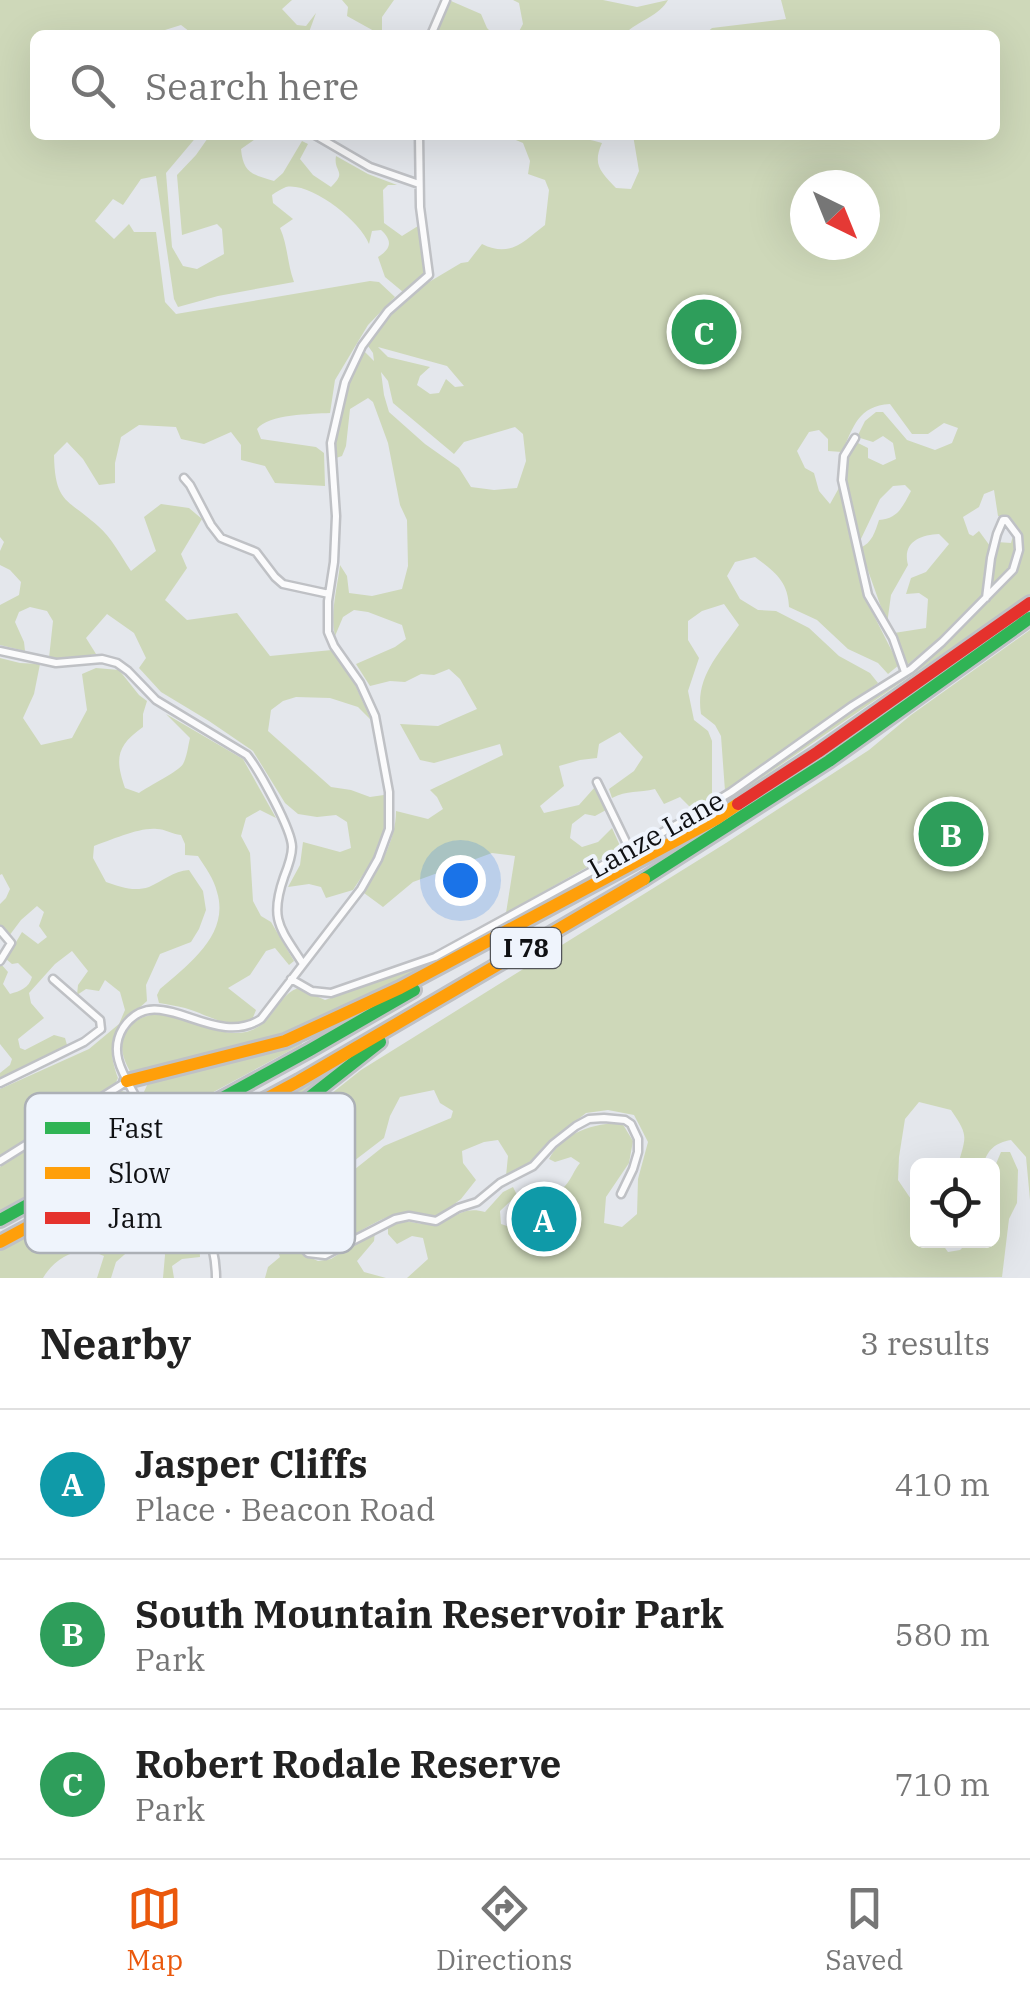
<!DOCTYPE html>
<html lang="en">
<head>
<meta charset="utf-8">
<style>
  :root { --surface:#fff; --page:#f6f6f6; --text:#222; --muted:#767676; --line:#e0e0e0; --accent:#ea580c }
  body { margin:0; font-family:"IBM Plex Serif",serif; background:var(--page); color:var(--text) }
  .controls { position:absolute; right:30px; bottom:30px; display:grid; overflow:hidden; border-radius:15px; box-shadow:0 10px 40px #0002 }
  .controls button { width:90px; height:90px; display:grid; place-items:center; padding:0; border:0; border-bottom:2px solid var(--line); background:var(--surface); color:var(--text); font:50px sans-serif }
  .compass { position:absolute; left:790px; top:170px; width:90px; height:90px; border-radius:50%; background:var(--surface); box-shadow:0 10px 40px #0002; rotate:137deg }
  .you { position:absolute; left:460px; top:880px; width:35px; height:35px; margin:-25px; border:8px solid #fff; border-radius:50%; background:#1a73e8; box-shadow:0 0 0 15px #1a73e833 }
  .badge { display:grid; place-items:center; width:65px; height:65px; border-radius:50%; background:var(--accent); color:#fff; font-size:32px; font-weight:700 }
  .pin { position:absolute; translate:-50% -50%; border:5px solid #fff; box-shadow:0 2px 10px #0006 }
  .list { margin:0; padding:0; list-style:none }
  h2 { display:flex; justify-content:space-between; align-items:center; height:130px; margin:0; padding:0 40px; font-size:42px }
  h2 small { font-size:32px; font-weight:400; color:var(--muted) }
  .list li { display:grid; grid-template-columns:65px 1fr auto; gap:30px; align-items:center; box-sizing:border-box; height:150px; padding:0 40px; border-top:2px solid var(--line) }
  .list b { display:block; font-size:38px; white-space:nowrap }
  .list p { margin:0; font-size:32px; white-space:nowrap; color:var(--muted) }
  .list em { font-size:32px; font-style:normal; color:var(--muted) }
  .icon { flex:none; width:55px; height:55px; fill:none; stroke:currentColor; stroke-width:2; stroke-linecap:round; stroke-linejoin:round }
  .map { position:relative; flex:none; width:1030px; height:1278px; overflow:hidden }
  .search { position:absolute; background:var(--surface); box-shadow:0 10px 40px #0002; left:30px; right:30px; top:30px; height:110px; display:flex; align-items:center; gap:25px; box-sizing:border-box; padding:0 35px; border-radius:15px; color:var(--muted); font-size:38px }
  .sheet { height:580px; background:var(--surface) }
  nav { display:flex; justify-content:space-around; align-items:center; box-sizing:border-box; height:140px; border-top:2px solid var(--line); background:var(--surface); font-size:28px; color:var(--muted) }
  nav a { display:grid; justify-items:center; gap:5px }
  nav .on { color:var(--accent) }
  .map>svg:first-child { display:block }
</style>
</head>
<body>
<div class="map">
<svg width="1030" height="1278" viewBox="0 0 1030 1278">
  <rect width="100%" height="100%" fill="#e4e7ec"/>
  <path fill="#ced8b9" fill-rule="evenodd" d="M0,0H292L282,9L297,25L306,26L316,13L308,35H194L181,25L165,30L162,35H35V135H198L166,173L172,247L183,266L197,269L224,254L222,229L217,224L182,235L177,175L196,155L210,135H261L241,149C243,173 253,175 274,181L283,173L302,141L308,144L300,159L313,175L331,187C348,171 333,172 336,156L368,174L397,185H388L383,190L384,223L402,236L418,226L426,274L403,292L385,277L378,257C391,249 393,241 381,230L372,231L369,244C360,221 311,182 286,187C281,189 276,192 272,195L273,203L293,219L280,228C288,246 287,263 294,282L218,296L178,307L174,299L156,176L141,179L123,205L113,199L95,221L114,239L129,224L134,232H156L165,302L176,314L370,281L379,282L395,297L368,325L335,380L330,413C311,414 269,414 257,429L261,439L316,447L324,453L325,486L275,483L265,466L241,460V445L231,432L204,444L181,439L176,427L139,425L121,437L115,463V483L99,485L83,459L67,442L54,455C55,504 67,498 98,526C111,537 121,556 131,571L156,551L144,517L161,504L189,508L202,519L181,554L187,568L165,600L187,620L237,613L270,656L332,650L353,680L371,720L358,707L330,698L296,697L283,701L271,710L268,731L331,787L351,790L370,797L384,795C390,836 375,857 353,890L326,898L321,887L309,884L288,887L300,865L303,842L340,852L351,848L347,822L336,815L317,817L298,814L285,803L253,751L209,721L161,692L139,668L146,658L134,633L107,614L86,638L96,654L64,660L49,658L53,621L47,611L30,607L19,612L15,622L24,642L25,651L0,645V605L19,595L21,582L10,570L0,565V551L4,542L0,537Z
    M342,0H394L382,17V35H374V31L347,16L348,7Z
    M513,0H603L637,7L668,0C659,16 640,20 627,32L628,35H517L523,24L519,3Z
    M781,0H1030V594L744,790L679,831L527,916L426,971L287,1037L140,1074L131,1073C123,1059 117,1044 128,1029C159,991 207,1041 246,1032C274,1025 276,996 298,988L325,1000L427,965L446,956L738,790L872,693L906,674L904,669L947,634L971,610V607L946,633L907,665L894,633L926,628L928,599L919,593L906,594L911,578L926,572L949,544L939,534C920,535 902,542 908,565L891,595L887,624L860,548C872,543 875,532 879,520C898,519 903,506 911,491L905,485L893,486L880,499L859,543L844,474L846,459L856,442L868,448V458L883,465L896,459L893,443L883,436L873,442L857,437L865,421L876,412H883L907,440L935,450L952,443L958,428L944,423L928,434H912L890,404C858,406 854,426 842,452L828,451V439L819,430L809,432L797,451L805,468L814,473L819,491L830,504L840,486L864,596L899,665L888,674L878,663L848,649L817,620L789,607C788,581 775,572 755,557L735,562L727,576L740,599L758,610L776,611L809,628L839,656L870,673L878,683L725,791L721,736L715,725L701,714C695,677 719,654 739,625L724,604L702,611L688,621V640L699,658L688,691L694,720L708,731L712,741V798L692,809L680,797L664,804L655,789C639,793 627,790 612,798L609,789L634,771L643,757L620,732L599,744L597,758L580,760L559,766L564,786L540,806L544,813L579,805L595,787L606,810L595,816L585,814L572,824L570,838L582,847L598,842L612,828L621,848L506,913L515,856L492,853L413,882L383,907L364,893C379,867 396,841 396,811L428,819L443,809L437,797L430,790L503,755L500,744L434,763L420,760L400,724L438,726L477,709L460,679L449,669L434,675L421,674L405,682L390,681L370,686L356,664L395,647L406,639L402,625L368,612L354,610L343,617L335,636C330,613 337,589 340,565L347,576L349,593L372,596L402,589L408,566L407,520L400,505L388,443L373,402L368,398L350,409L346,446L342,456L333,459C331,423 347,382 363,350L374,361L373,353L368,346L388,318L419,288L461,263L468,262L482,244C510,258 523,242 545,225L549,190L545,180L528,174L530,161L523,143L506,136C538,135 570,134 602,143C592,165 601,172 616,188L631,189L639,171L633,135H995V35H704L712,28L786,19ZM805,185H865V245H805ZM378,347L447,366L464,386L455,387L446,379L439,393L430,394L417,385L420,376L430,367L388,357ZM381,372L388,381L393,403L454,454L464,442L515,427L523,434L526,461L517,488L494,490L471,487L459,468L425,444L389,412L384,395ZM994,490L998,516L1011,518L1016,525L1011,543L997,542L987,584L983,579L990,546L979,531L973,536L969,534L963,517L979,507L984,494Z
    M451,1L481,14L487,28L494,35H435Z
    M1030,630V1200L1026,1157L1011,1140C995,1143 988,1149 983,1165H958C966,1136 969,1136 951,1110L919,1102L905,1119L899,1157L898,1180L917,1208L918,1240L940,1241L948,1252L960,1250L969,1241L992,1240L993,1171L1001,1152H1010L1018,1170L1017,1203L1009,1219L1002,1277L407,1278L428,1259L423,1238L412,1236L397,1244L388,1234V1226C409,1217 409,1224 429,1224C450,1225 459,1204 485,1212L503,1192L513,1187L517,1195L500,1211L501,1224L510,1227L518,1222L543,1237L554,1232C555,1216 543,1209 531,1203C542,1198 557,1195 565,1186C571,1180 574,1170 580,1163L571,1157L555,1162L549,1159C563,1132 594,1123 622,1123L633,1141L629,1163L606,1197L604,1223L622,1227L637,1214L638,1179L648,1142L634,1115L608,1110L586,1113L544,1146L531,1161L506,1176L508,1156L498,1140L484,1142L462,1151L463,1163L476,1180L461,1199L437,1217C427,1215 416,1212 405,1213C370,1216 344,1251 309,1250L286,1228L299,1220L325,1193L384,1146L451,1118L453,1111L440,1103L434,1090L400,1097L390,1116L384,1138L320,1187L297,1211L282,1223L267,1209L279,1210L295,1200C284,1179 267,1177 247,1182L241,1193L229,1192L207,1204L201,1197L361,1070L726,843L869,750L911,715Z
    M0,658L20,663L40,664L34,694L23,718L41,745L72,738L87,710L82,674L96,668L119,670L139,695L147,701L143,714V727C116,746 115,759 125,788L139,793C149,786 179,771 183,764C187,757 188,746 190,738L166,714L243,759L276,818L260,810L246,818L241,836L250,853L253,901L261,916L271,922L294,961L289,965L275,948L266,951L250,975L228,988L256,1010L252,1020C222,1028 212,1016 185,1008C176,1006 167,1004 159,1003L157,995L160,989C189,964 230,934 217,892C214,879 205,867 198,856L185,855V844L181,835C172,834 165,829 157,829C140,827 111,840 94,846L93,858L106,882C120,887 134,892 149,887C163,881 173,871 189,870L203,891L206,910L199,929L191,942L160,954L146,985L147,1001C117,1027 103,1037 118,1078L115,1084L0,1156V1089L89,1049L119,1024L125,1010L120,992L105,980L99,991L86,989L77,995L78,985L88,971L72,951L55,964L29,993L31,1003L44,1018L18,1039L20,1048L25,1050L54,1035L65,1038L67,1045L0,1079V1073L10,1065L12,1059L0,1044V965L1,964L8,972L3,984L10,994C20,991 29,988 32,977L18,963L12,964L6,959L22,932L38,944L47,937L39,926L44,912L37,906L21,920L9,936L0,926V904L6,898L10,889L2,874L0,875Z
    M302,1039V1044L158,1122L143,1094L149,1081Z
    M370,1045L198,1180L191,1178L186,1173L173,1181C186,1206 200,1228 200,1257L182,1259L172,1266L174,1278H163L165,1255L161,1238L148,1234L116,1262L111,1278H97L104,1256C80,1244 56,1256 43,1278H0V1251Z
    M121,1091L126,1092L148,1131L0,1214V1167Z
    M237,1200L274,1222L300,1253L318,1261L331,1259L375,1231L374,1241L357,1261L364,1272L386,1278H265L268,1267L280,1257L268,1227L260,1220L250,1228L251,1241L244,1248L235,1253C234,1235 228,1225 211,1217L226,1204Z"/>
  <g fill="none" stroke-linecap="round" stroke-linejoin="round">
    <g stroke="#bfc1c5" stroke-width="11">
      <path id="street" d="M431,35L446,0
        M315,135L370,167L419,184
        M855,438L844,456L842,480L868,595L893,638L905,672
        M184,478L190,485L211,525L221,538L256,552L275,577L283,584L329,594
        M0,651L56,663L102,659L117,663L128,671L156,700L247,755C259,770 292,830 292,847C292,857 288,867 284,877C269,920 280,928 303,964
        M597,782L630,850
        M0,930L11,943L0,961
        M291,979L312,991L331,993L435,957L685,820L731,792L852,706L911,669L942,642L1013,570L1019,550L1018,536L1006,520H1003L997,534L991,558L986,598
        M0,1083L84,1042L101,1029L100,1020L53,979
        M138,1101C126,1078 107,1054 123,1028C157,977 212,1051 261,1019L361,889L378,859L389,829V792L375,716L360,683L334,646L328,632V601L334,562L336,516L331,443L345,382L362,346L388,311L429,275L420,207L419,135
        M0,1161L126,1082
        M180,1177C199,1209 216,1240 216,1278
        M203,1217L227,1199L237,1197L275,1219L308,1253L325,1255L395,1219L409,1216L436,1221L458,1208L477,1202L500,1183L533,1166L553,1144L576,1126L589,1119L604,1118L625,1120L631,1124L638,1139V1152L633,1169L621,1194"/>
    </g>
    <g stroke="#bfc1c5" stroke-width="18">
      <path id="fast" d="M644,879L829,761L1030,618
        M189,1192L380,1042
        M0,1220L310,1050L414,990"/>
    </g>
    <g stroke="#bfc1c5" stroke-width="18">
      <path id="slow" d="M127,1081L285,1041L400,988L716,819L738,804
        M0,1242L299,1081L644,879"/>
    </g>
    <g stroke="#bfc1c5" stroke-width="18">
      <path id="jam" d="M738,804L818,752L1030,603"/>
    </g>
    <use href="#street" stroke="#fbfbfc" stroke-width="6"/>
    <use href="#fast" stroke="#30b455" stroke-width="12"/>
    <use href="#slow" stroke="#ff9f0a" stroke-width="12"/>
    <use href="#jam" stroke="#e5322d" stroke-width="12"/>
    <g stroke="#bfc1c5" stroke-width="11" stroke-linecap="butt">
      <path id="street-bridge" d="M138,1101L180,1177"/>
    </g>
    <use href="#street-bridge" stroke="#fbfbfc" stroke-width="6"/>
  </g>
  <g text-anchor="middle" stroke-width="8" stroke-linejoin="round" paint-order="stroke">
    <rect fill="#eff4fc" stroke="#525459" stroke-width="2.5" x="491" y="928" width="70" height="40" rx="8"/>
    <g font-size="25" font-weight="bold" fill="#0f1013">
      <text x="526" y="957">I 78</text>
    </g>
    <g font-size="28" fill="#0f1013" stroke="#eff4fc">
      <text transform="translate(656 834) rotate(-29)" y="10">Lanze Lane</text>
    </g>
  </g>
  <rect x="25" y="1093" width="330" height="160" rx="15" fill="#eff4fc" stroke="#acb0b6" stroke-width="2.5"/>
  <rect x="45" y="1122" width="45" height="12" fill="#30b455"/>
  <rect x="45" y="1167" width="45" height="12" fill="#ff9f0a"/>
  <rect x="45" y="1212" width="45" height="12" fill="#e5322d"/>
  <g font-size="28" fill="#0f1013">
    <text x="108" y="1138">Fast</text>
    <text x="108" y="1183">Slow</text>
    <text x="108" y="1228">Jam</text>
  </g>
</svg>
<div class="controls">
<button><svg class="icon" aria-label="locate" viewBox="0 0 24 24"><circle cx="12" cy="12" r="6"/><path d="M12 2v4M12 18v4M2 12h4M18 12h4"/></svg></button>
</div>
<svg class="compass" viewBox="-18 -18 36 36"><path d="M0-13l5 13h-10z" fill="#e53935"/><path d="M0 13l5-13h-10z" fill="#767676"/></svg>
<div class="you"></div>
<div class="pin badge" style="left:544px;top:1219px;background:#0f9aa8">A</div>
<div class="pin badge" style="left:951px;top:834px;background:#2e9e5b">B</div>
<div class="pin badge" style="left:704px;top:332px;background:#2e9e5b">C</div>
<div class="search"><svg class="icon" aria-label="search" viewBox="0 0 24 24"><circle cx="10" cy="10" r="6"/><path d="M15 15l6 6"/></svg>Search here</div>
</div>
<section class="sheet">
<h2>Nearby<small>3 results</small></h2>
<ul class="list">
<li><span class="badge" style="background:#0f9aa8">A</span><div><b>Jasper Cliffs</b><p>Place · Beacon Road</p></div><em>410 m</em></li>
<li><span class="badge" style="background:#2e9e5b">B</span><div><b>South Mountain Reservoir Park</b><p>Park</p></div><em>580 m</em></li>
<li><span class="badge" style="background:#2e9e5b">C</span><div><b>Robert Rodale Reserve</b><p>Park</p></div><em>710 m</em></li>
</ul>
</section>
<nav>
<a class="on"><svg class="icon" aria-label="map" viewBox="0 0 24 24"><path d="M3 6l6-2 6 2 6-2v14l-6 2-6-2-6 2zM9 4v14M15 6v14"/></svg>Map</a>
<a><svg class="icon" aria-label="directions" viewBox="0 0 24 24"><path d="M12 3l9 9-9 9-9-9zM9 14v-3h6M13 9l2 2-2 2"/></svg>Directions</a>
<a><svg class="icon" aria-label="saved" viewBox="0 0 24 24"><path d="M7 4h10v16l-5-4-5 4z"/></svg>Saved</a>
</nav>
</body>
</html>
